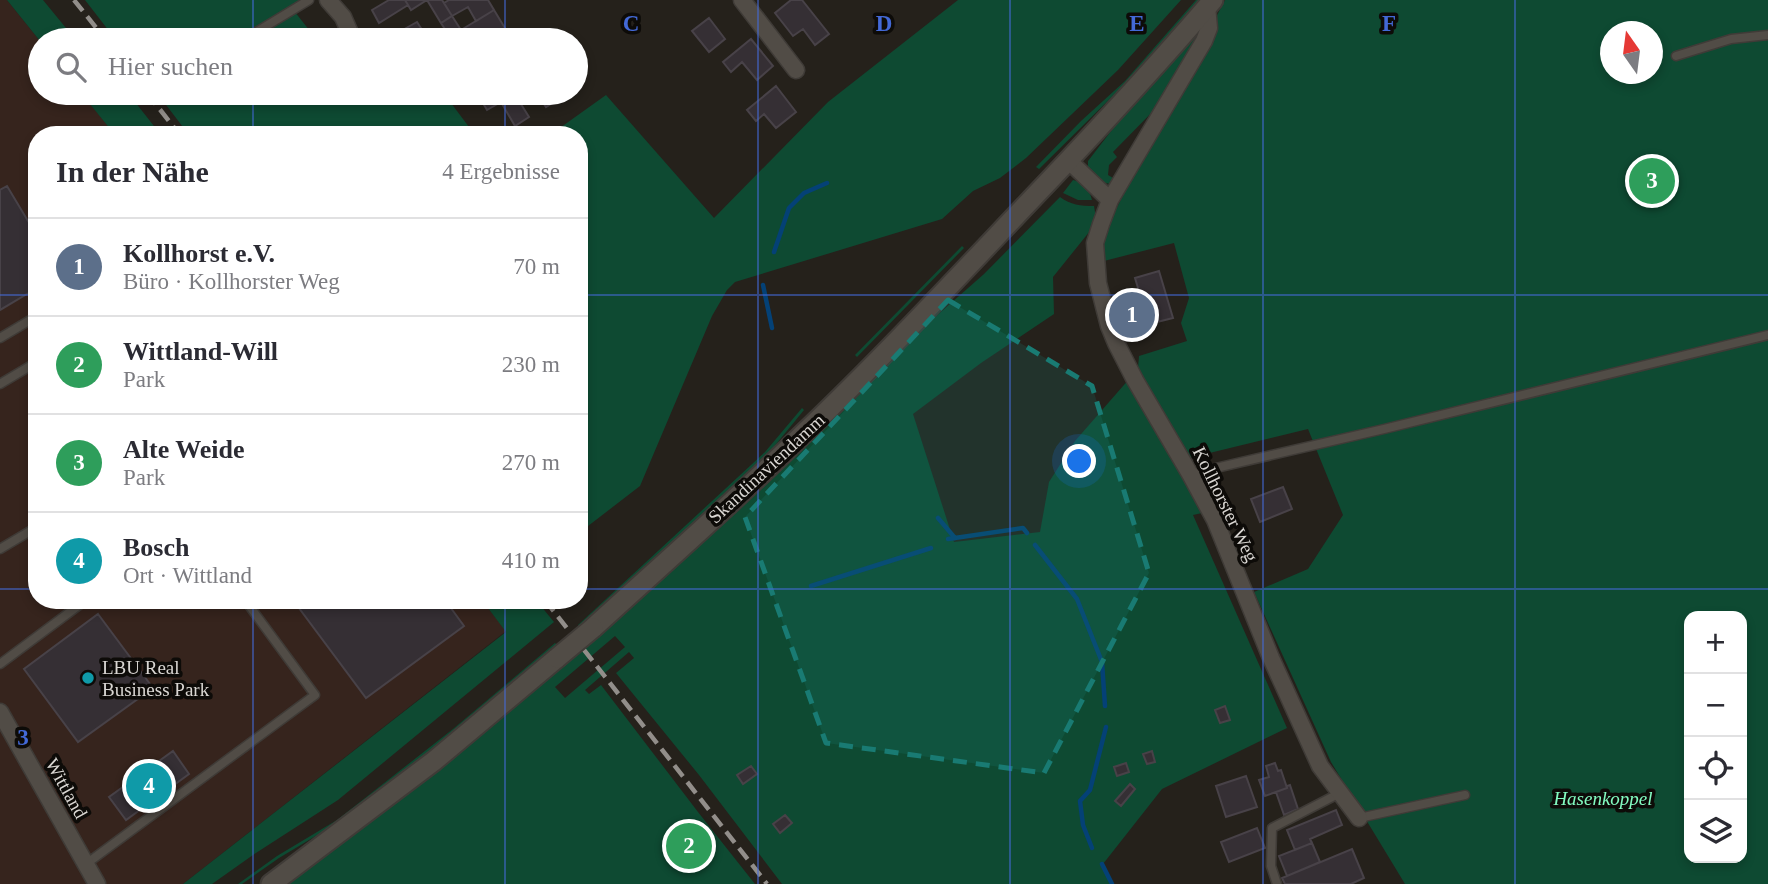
<!DOCTYPE html>
<html lang="de">
<head>
<meta charset="utf-8">
<style>
  :root { --surface:#fff; --page:#f2f2f3; --text:#2b2b33; --muted:#7c7c81; --line:#e1e1e2; --accent:#2563eb }
  body { margin:0; font-family:Georgia,serif; background:var(--page); color:var(--text) }
  .controls { position:absolute; right:21px; bottom:21px; display:grid; overflow:hidden; border-radius:14px; box-shadow:0 4px 10px #0003 }
  .controls button { width:63px; height:63px; display:grid; place-items:center; padding:0; border:0; border-bottom:2px solid var(--line); background:var(--surface); color:var(--text); font:35px sans-serif }
  .compass { position:absolute; left:1600px; top:21px; width:63px; height:63px; border-radius:50%; background:var(--surface); box-shadow:0 4px 10px #0003; rotate:346deg }
  .you { position:absolute; left:1080px; top:462px; width:24px; height:24px; margin:-18px; border:5px solid #fff; border-radius:50%; background:#1a73e8; box-shadow:0 0 0 10px #1a73e833 }
  .badge { display:grid; place-items:center; width:46px; height:46px; border-radius:50%; background:var(--accent); color:#fff; font-size:23px; font-weight:700 }
  .pin { position:absolute; translate:-50% -50%; border:4px solid #fff; box-shadow:0 2px 7px #0006 }
  .list { margin:0; padding:0; list-style:none }
  h2 { display:flex; justify-content:space-between; align-items:center; height:91px; margin:0; padding:0 28px; font-size:30px }
  h2 small { font-size:23px; font-weight:400; color:var(--muted) }
  .list li { display:grid; grid-template-columns:46px 1fr auto; gap:21px; align-items:center; box-sizing:border-box; height:98px; padding:0 28px; border-top:2px solid var(--line) }
  .list b { display:block; font-size:26px; white-space:nowrap }
  .list p { margin:0; font-size:23px; white-space:nowrap; color:var(--muted) }
  .list em { font-size:23px; font-style:normal; color:var(--muted) }
  .icon { flex:none; width:38px; height:38px; fill:none; stroke:currentColor; stroke-width:2; stroke-linecap:round; stroke-linejoin:round }
  .map { position:relative; flex:none; width:1768px; height:884px; overflow:hidden }
  .search { position:absolute; background:var(--surface); box-shadow:0 4px 10px #0003; left:28px; top:28px; width:560px; height:77px; display:flex; align-items:center; gap:18px; box-sizing:border-box; padding:0 24px; border-radius:38px; color:var(--muted); font-size:26px }
  .panel { position:absolute; background:var(--surface); box-shadow:0 4px 10px #0003; left:28px; top:126px; width:560px; height:483px; border-radius:28px }
  .map>svg:first-child { display:block }
</style>
</head>
<body>
<div class="map">
<svg width="1768" height="884" viewBox="0 0 1768 884">
  <rect width="100%" height="100%" fill="#25211b"/>
  <path fill="#36241d" d="M0,0H7L40,41V93H82L115,135H37V600H482L506,631L183,884H0Z"/>
  <path fill="#0e4a32" fill-rule="evenodd" d="M7,0H43L75,39L85,38L87,40L40,41Z
    M85,0H299L291,7L317,40H116Z
    M958,0H1181L1118,70L1026,158L1000,178L973,191L942,219L735,282L727,290L712,316L640,486L579,533V135H550L606,95L714,218L828,102Z
    M1196,0H1200L1127,82L1039,169L1036,167L1081,121L1125,81Z
    M1225,0H1768V884H1405L1331,762L1254,592L1308,569L1343,515L1308,429L1189,458L1138,368L1139,356L1187,341L1181,323L1189,298L1174,243L1104,261L1101,248L1105,232L1130,181ZM1610,32H1652V74H1610ZM1689,616H1742V858H1689Z
    M1198,31L1201,32L1164,100L1113,152L1117,157L1109,165L1108,175L1113,178L1110,184L1102,182L1088,169V161L1125,113Z
    M81,93H128L161,135H115Z
    M157,93H425L433,103L445,95L475,135H189Z
    M1073,180C1085,183 1089,189 1092,200H1078L1063,193Z
    M1060,197C1071,205 1080,206 1094,206L1096,218L1094,226L1053,277L1054,314L981,363L913,414L954,542L1040,532L1049,482L1075,441L1130,378L1184,469L1202,513L1193,515L1287,728L1162,789L1103,864L1112,884H782L699,775L616,673L634,658L629,652L585,690L589,694L601,685L698,812L755,884H289L322,857L984,274ZM615,636L625,647L565,698L555,687Z
    M962,246L964,248L857,357L855,355Z
    M802,408L804,410L768,454L674,542L579,627L578,625L765,452Z
    M482,600H536L554,622L338,800L253,855L212,884H183L506,632Z
    M555,643L557,645L455,731L339,822L279,858L242,884H238L277,856L337,820L453,729Z"/>
  <g fill="none" stroke-linecap="round" stroke-linejoin="round">
    <path stroke="#044176" stroke-width="4.5" d="M774,252L789,208L804,193L827,183
      M763,285L772,328
      M938,518L955,538
      M948,539L1023,528L1027,533
      M1035,545L1077,599L1102,662L1105,706
      M811,586L931,548
      M1092,848L1083,825L1080,801L1090,790L1106,727
      M1102,864L1112,884"/>
  </g>
  <path fill="#352f34" stroke="#484248" stroke-width="2" d="M389,0H405L408,5L379,23L372,10Z
    M405,0H442L452,16L441,23L427,0L411,10Z
    M449,0H488L494,10L476,21L468,7L452,16L444,3Z
    M791,0H802L829,34L815,45L803,29L793,36L775,13Z
    M494,10L511,38L507,40H487L482,32L467,40L461,30Z
    M452,16L461,30L467,40H452L441,23Z
    M709,18L725,39L709,52L692,31Z
    M417,22L424,33L413,40H404L399,32Z
    M751,39L773,66L757,80L742,62L731,72L723,62Z
    M776,86L796,112L776,128L764,114L756,121L747,110Z
    M477,93H514L529,117L515,126L501,102L487,110Z
    M537,93H552L557,100L546,107Z
    M7,186L37,236V288L0,310V190Z
    M1159,271L1173,318L1133,328L1126,303L1141,298L1135,278Z
    M1283,487L1292,509L1260,522L1251,499Z
    M293,600H445L464,626L366,698Z
    M98,614L153,688L78,742L24,669Z
    M1225,706L1230,720L1220,723L1215,710Z
    M173,751L189,774L126,820L109,797Z
    M1152,751L1155,762L1147,764L1143,754Z
    M1126,763L1129,772L1117,776L1114,767Z
    M1275,763L1278,771L1281,770L1287,788L1265,796L1259,780L1269,777L1266,766Z
    M751,766L757,774L743,784L737,775Z
    M1246,776L1257,807L1226,817L1216,786Z
    M1130,784L1135,789L1121,806L1115,801Z
    M1290,785L1298,809L1284,815L1276,792L1287,788V786Z
    M1336,810L1342,825L1310,839L1312,843L1295,850L1287,830Z
    M785,815L792,823L780,833L773,824Z
    M1257,828L1265,848L1229,862L1221,842Z
    M1312,843L1320,862L1287,876L1279,856Z
    M1352,849L1364,878L1351,884H1285L1282,878Z"/>
  <g fill="none" stroke-linecap="round" stroke-linejoin="round">
    <g stroke="#3f3b37" stroke-width="11">
      <path id="service" d="M243,40L309,0
        M1676,56L1731,39L1768,35
        M0,338L37,316
        M0,384L37,362
        M1190,474L1384,429L1768,335
        M0,549L37,527
        M0,664L86,600
        M1359,818L1465,795
        M86,864L315,695L245,600
        M1277,884L1271,866L1272,828L1340,793"/>
    </g>
    <g stroke="#3f3b37" stroke-width="19">
      <path id="minor" d="M328,0L343,17L353,40
        M742,0L796,70
        M1207,6L1209,28L1204,41L1110,200L1101,224L1095,243L1098,283L1109,326L1116,343L1135,380L1190,474L1215,520L1271,658L1320,766L1359,818
        M1069,161L1110,200
        M0,712L97,884"/>
    </g>
    <g stroke="#3f3b37" stroke-width="23">
      <path id="secondary" d="M593,628C663,564 735,501 803,434C887,354 966,268 1046,184C1103,124 1159,63 1213,0
        M271,884L434,761L557,658"/>
    </g>
    <use href="#service" stroke="#514c46" stroke-width="8"/>
    <use href="#minor" stroke="#514c46" stroke-width="16"/>
    <use href="#secondary" stroke="#514c46" stroke-width="19"/>
    <path stroke="#928e8a" stroke-width="4.5" stroke-dasharray="14 7" stroke-linecap="butt" d="M74,0L106,40
      M147,93L180,135
      M545,600L767,884"/>
    <g stroke="#3f3b37" stroke-width="23" stroke-linecap="butt">
      <path id="secondary-bridge" d="M557,658L593,628"/>
    </g>
    <use href="#secondary-bridge" stroke="#514c46" stroke-width="19"/>
  </g>
  <path fill="#197b73" fill-opacity="0.2" stroke="#197b73" stroke-width="5" stroke-dasharray="14 9" stroke-linejoin="round" d="M948,300L1092,386L1149,573L1044,773L826,743L745,517Z"/>
  <path fill="none" stroke="#4369d7" stroke-width="2" stroke-opacity="0.55" d="M253,0V40M505,0V40M758,0V884M1010,0V884M1263,0V884M1515,0V884M253,93V135M505,93V135M0,295H37M579,295H1768M0,589H37M579,589H1768M253,600V884M505,600V884"/>
  <circle fill="#0f9aa8" stroke="#0d0b08" stroke-width="2.5" cx="88" cy="678" r="7"/>
  <g text-anchor="middle" stroke-width="7" stroke-linejoin="round" paint-order="stroke">
    <g font-size="19" fill="#d9d6d2" stroke="#0d0b08">
      <text transform="translate(766 468) rotate(-43)" y="7">Skandinaviendamm</text>
      <text transform="translate(1226 504) rotate(64)" y="7">Kollhorster Weg</text>
      <text transform="translate(67 788) rotate(61)" y="7">Wittland</text>
    </g>
    <g font-size="19" fill="#d9d6d2" stroke="#0d0b08" text-anchor="start">
      <text x="102" y="674">LBU Real<tspan x="102" dy="22">Business Park</tspan></text>
    </g>
    <g font-size="19" font-style="italic" fill="#83fbc1" stroke="#0d0b08">
      <text x="1603" y="805">Hasenkoppel</text>
    </g>
  </g>
  <g font-size="23" text-anchor="middle" font-weight="bold" fill="#4369d7" stroke="#0d0b08" stroke-width="7" stroke-linejoin="round" paint-order="stroke">
    <text x="631" y="31">C</text>
    <text x="884" y="31">D</text>
    <text x="1137" y="31">E</text>
    <text x="1389" y="31">F</text>
    <text x="23" y="745">3</text>
  </g>
</svg>
<div class="controls">
<button>+</button>
<button>−</button>
<button><svg class="icon" aria-label="locate" viewBox="0 0 24 24"><circle cx="12" cy="12" r="6"/><path d="M12 2v4M12 18v4M2 12h4M18 12h4"/></svg></button>
<button><svg class="icon" aria-label="layers" viewBox="0 0 24 24"><path d="M12 4l9 5-9 5-9-5zM3 14l9 5 9-5"/></svg></button>
</div>
<svg class="compass" viewBox="-18 -18 36 36"><path d="M0-13l5 13h-10z" fill="#e53935"/><path d="M0 13l5-13h-10z" fill="#7c7c81"/></svg>
<div class="you"></div>
<div class="pin badge" style="left:1132px;top:315px;background:#5c6f8a">1</div>
<div class="pin badge" style="left:689px;top:846px;background:#2e9e5b">2</div>
<div class="pin badge" style="left:1652px;top:181px;background:#2e9e5b">3</div>
<div class="pin badge" style="left:149px;top:786px;background:#0f9aa8">4</div>
<div class="search"><svg class="icon" aria-label="search" viewBox="0 0 24 24"><circle cx="10" cy="10" r="6"/><path d="M15 15l6 6"/></svg>Hier suchen</div>
<section class="panel">
<h2>In der Nähe<small>4 Ergebnisse</small></h2>
<ul class="list">
<li><span class="badge" style="background:#5c6f8a">1</span><div><b>Kollhorst e.V.</b><p>Büro · Kollhorster Weg</p></div><em>70 m</em></li>
<li><span class="badge" style="background:#2e9e5b">2</span><div><b>Wittland-Will</b><p>Park</p></div><em>230 m</em></li>
<li><span class="badge" style="background:#2e9e5b">3</span><div><b>Alte Weide</b><p>Park</p></div><em>270 m</em></li>
<li><span class="badge" style="background:#0f9aa8">4</span><div><b>Bosch</b><p>Ort · Wittland</p></div><em>410 m</em></li>
</ul>
</section>
</div>
</body>
</html>
